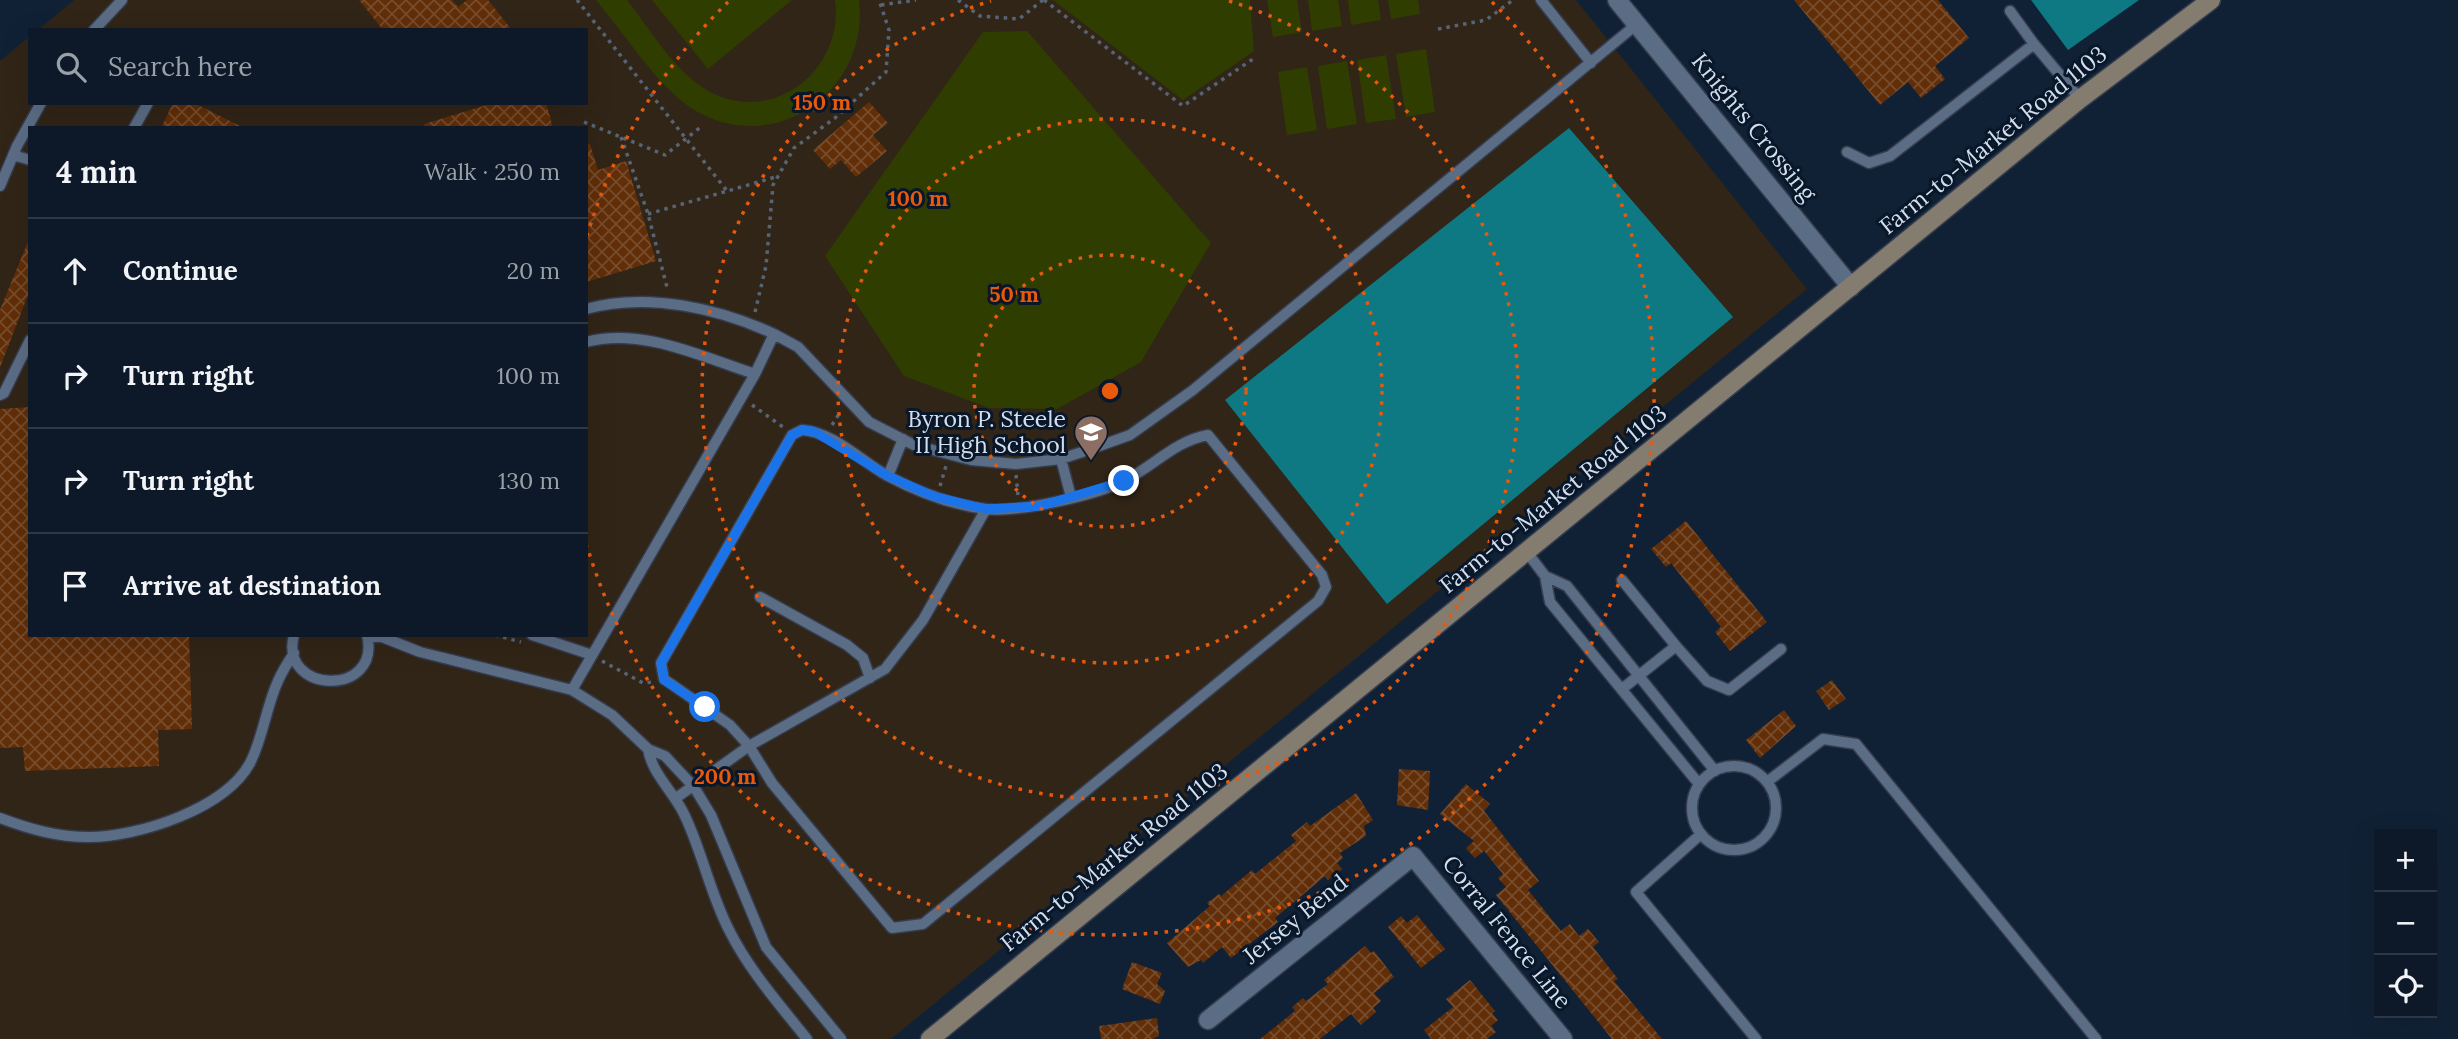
<!DOCTYPE html>
<html lang="en">
<head>
<meta charset="utf-8">
<style>
  :root { --surface:#0d1928; --page:#1b2634; --text:#f1f3f6; --muted:#9aa0a8; --line:#2d3845 }
  body { margin:0; font-family:Lora,serif; background:var(--page); color:var(--text) }
  .controls { position:absolute; right:21px; bottom:21px; display:grid; overflow:hidden; border-radius:0px; box-shadow:0 7px 28px #0002 }
  .controls button { width:63px; height:63px; display:grid; place-items:center; padding:0; border:0; border-bottom:2px solid var(--line); background:var(--surface); color:var(--text); font:35px sans-serif }
  .stop { position:absolute; width:21px; height:21px; margin:-16px; border:5px solid #1a73e8; border-radius:50%; background:#fff }
  .stop.end { background:#1a73e8; border-color:#fff; box-shadow:0 2px 7px #0008 }
  .list { margin:0; padding:0; list-style:none }
  h2 { display:flex; justify-content:space-between; align-items:center; height:91px; margin:0; padding:0 28px; font-size:30px }
  h2 small { font-size:23px; font-weight:400; color:var(--muted) }
  .list li { display:grid; grid-template-columns:46px 1fr auto; gap:21px; align-items:center; box-sizing:border-box; height:105px; padding:0 28px; border-top:2px solid var(--line) }
  .list b { display:block; font-size:26px; white-space:nowrap }
  .list em { font-size:23px; font-style:normal; color:var(--muted) }
  .icon { flex:none; width:38px; height:38px; fill:none; stroke:currentColor; stroke-width:2; stroke-linecap:round; stroke-linejoin:round }
  .map { position:relative; flex:none; width:2458px; height:1039px; overflow:hidden }
  .search { position:absolute; background:var(--surface); box-shadow:0 7px 28px #0002; left:28px; top:28px; width:560px; height:77px; display:flex; align-items:center; gap:18px; box-sizing:border-box; padding:0 24px; border-radius:0px; color:var(--muted); font-size:26px }
  .panel { position:absolute; background:var(--surface); box-shadow:0 7px 28px #0002; left:28px; top:126px; width:560px; height:511px; border-radius:0px }
  .map>svg:first-child { display:block }
</style>
</head>
<body>
<div class="map">
<svg width="2458" height="1039" viewBox="0 0 2458 1039">
  <defs>
    <pattern id="building-cross-hatch" width="8" height="8" patternUnits="userSpaceOnUse" patternTransform="scale(1.75)"><rect width="8" height="8" fill="#612e08"/><path d="M0 0l8 8M0 8l8-8" fill="none" stroke="#774c2c"/></pattern>
  </defs>
  <rect width="100%" height="100%" fill="#112135"/>
  <path fill="#312517" fill-rule="evenodd" d="M74,0H1576L1807,289L891,1039H0V61L30,36V103H586V30H38ZM30,128H586V635H30Z"/>
  <path fill="#303d00" d="M596,0H627C650,29 673,69 705,89C770,129 845,71 835,0H859C870,92 772,160 691,108C656,84 624,33 596,0Z
    M652,0H792L708,69Z
    M1053,0H1250L1254,51L1183,100Z
    M1267,0H1297L1302,32L1273,37Z
    M1308,0H1338L1342,26L1312,31Z
    M1348,0H1378L1381,20L1351,25Z
    M1388,0H1418L1420,14L1391,19Z
    M1027,31L1211,243L1141,362L1057,409L989,408L904,376L825,256L983,32Z
    M1426,49L1435,112L1406,117L1396,54Z
    M1386,55L1396,119L1366,123L1357,60Z
    M1347,61L1357,124L1327,129L1318,66Z
    M1307,67L1317,130L1287,135L1278,72Z"/>
  <path fill="#0e7983" d="M2031,0H2139L2068,50Z
    M1569,128L1733,317L1387,604L1225,400Z"/>
  <path fill="url(#building-cross-hatch)" d="M359,0H452L458,7L467,0H488L512,30H383Z
    M1794,0H1938L1969,38L1935,66L1945,79L1921,98L1908,82L1880,105Z
    M869,102L888,123L873,135L887,151L856,177L841,160L830,169L813,150Z
    M173,103H194L244,128H161Z
    M493,103H546L553,128H425L424,124Z
    M590,144L598,170L626,161L656,261L586,282V145Z
    M29,239L30,290L0,367V310Z
    M30,407V635H189L192,729L158,730L159,766L25,771L23,747L0,748V409Z
    M1686,521L1767,622L1730,651L1715,632L1721,627L1671,563L1666,567L1651,549Z
    M1832,680L1846,699L1829,710L1816,691Z
    M1784,710L1796,726L1760,758L1746,740Z
    M1399,769L1430,771L1428,810L1397,805Z
    M1466,784L1490,804L1484,811L1539,881L1528,890L1561,931L1570,924L1579,936L1588,929L1599,942L1593,947L1618,979L1614,981L1662,1039H1612L1496,895L1506,887L1498,878L1503,874L1484,851L1475,858L1466,848L1474,841L1440,814Z
    M1356,793L1373,820L1364,826L1366,836L1340,853L1343,858L1337,863L1342,869L1328,880L1325,876L1275,918L1278,922L1231,958L1222,947L1203,963L1201,960L1188,967L1167,943L1210,906L1207,903L1219,894L1221,896L1252,870L1255,874L1296,841L1291,835L1307,822L1310,826Z
    M1417,915L1445,949L1421,968L1388,927L1401,916L1407,923Z
    M1365,946L1371,953L1374,951L1394,977L1374,993L1381,1001L1373,1008L1376,1012L1361,1025L1351,1014L1320,1039H1260L1295,1011L1292,1007L1303,998L1306,1001L1328,984L1324,980Z
    M1132,962L1162,973L1157,984L1165,991L1160,1004L1122,989Z
    M1470,980L1495,1011L1492,1013L1498,1020L1491,1026L1496,1032L1487,1039H1431L1424,1030L1453,1007L1446,999Z
    M1157,1018L1159,1036L1153,1039H1101L1099,1026Z"/>
  <g fill="none" stroke-linecap="round" stroke-linejoin="round">
    <g stroke="#343c4e" stroke-width="13">
      <path id="lane" d="M1541,0L1591,63
        M2010,11L2034,44
        M94,30L122,0
        M134,128L148,103
        M1847,152L1869,163L1890,156L2034,44L2080,99
        M13,155L30,160
        M0,186L17,146L41,103
        M586,309C647,292 718,308 774,334
        M586,342C642,327 702,357 755,374
        M0,395L4,393L30,340
        M802,430C833,432 860,460 886,475C916,491 952,505 986,509C1018,513 1097,495 1126,480C1155,465 1175,441 1208,435L1322,575L1326,587L1318,601L923,924L892,928L772,783L749,746L730,725L664,679L661,663L792,435Z
        M1061,459L1071,497
        M888,476L903,439
        M1526,551L1545,576L1550,602L1699,784
        M1545,576L1567,586L1715,771
        M760,597L847,645L863,658L870,678
        M294,635C278,694 382,698 367,635
        M532,635L592,655
        M368,637H382L420,652L572,690L612,715L648,749L665,756L694,787L711,815L766,947L841,1039
        M1676,646L1707,681L1729,690L1781,649
        M1622,689L1676,646L1622,580
        M572,690L755,374L774,334L798,347L869,422L914,445L971,460L1016,464L1061,459L1091,449L1130,435L1193,390L1637,24
        M648,749C652,774 673,791 684,814C702,851 710,893 729,930C749,970 779,1004 807,1039
        M1692 808a42 42 0 1 1 84 0a42 42 0 1 1-84 0Z
        M1767,782L1823,739L1856,744L2096,1039
        M676,798L749,746L885,669L923,620L986,509
        M0,818C29,829 57,837 89,837C138,837 225,809 250,763C263,738 266,707 278,681C282,672 288,662 294,653
        M1701,834L1636,892L1756,1039"/>
    </g>
    <g stroke="#343c4e" stroke-width="21">
      <path id="street" d="M1617,0L1851,287
        M1208,1020L1413,856L1563,1039"/>
    </g>
    <g stroke="#343c4e" stroke-width="21">
      <path id="secondary" d="M930,1039L2080,99L2211,0"/>
    </g>
    <path stroke="#566476" stroke-width="3.5" stroke-dasharray="3.5 5" stroke-linecap="butt" d="M577,0L727,191
      M958,0L980,16L1019,19L1043,0
      M1044,0L1183,106L1256,57
      M881,5L916,0
      M1438,29L1486,20L1513,0
      M584,122L665,155L702,126
      M621,137L648,214L668,291
      M648,214L779,176
      M755,312L766,266L773,185L794,148L835,118L886,72L889,30L879,0
      M752,405L783,427
      M832,425L841,411
      M1016,475L1018,495
      M940,486L946,466
      M495,635L521,642
      M602,661L643,683L652,682"/>
    <use href="#lane" stroke="#5b6d85" stroke-width="10"/>
    <use href="#street" stroke="#5b6d85" stroke-width="18"/>
    <use href="#secondary" stroke="#837c6f" stroke-width="18"/>
  </g>
  <g fill="none" stroke-linecap="round" stroke-linejoin="round">
    <path stroke="#1a73e8" stroke-width="9" d="M705,707L664,680L661,663L792,435L802,430L813,431L888,476L933,496L986,509L1040,506L1124,481"/>
  </g>
  <g fill="none" stroke="#e8590c" stroke-width="3.5" stroke-dasharray="3.5 7">
    <circle cx="1110" cy="391" r="136"/>
    <circle cx="1110" cy="391" r="272"/>
    <path d="M1229 1A408 408 0 1 1 991 1"/>
    <path d="M587 236A545 545 0 0 1 728 2M1492 2A545 545 0 1 1 587 546"/>
  </g>
  <defs>
    <g id="school-pin" transform="scale(1.75)"><path d="M0 17L-7.5 6A9.5 9.5 0 1 1 7.5 6Z" fill="#8d6e63" stroke="#08172a"/><path d="M0-5L7-2L0 1L-7-2ZM-4 1L0 2.5L4 1V4Q0 6-4 4Z" fill="#fff"/></g>
  </defs>
  <g fill-rule="evenodd">
    <use href="#school-pin" x="1091" y="432"/>
  </g>
  <g text-anchor="middle" stroke-width="6" stroke-linejoin="round" paint-order="stroke">
    <g font-size="23" fill="#d4deec" stroke="#08172a">
      <text transform="translate(1754 127) rotate(51)" y="8">Knights Crossing</text>
      <text transform="translate(1993 140) rotate(-39)" y="8">Farm-to-Market Road 1103</text>
      <text transform="translate(1553 499) rotate(-39)" y="8">Farm-to-Market Road 1103</text>
      <text transform="translate(1114 857) rotate(-39)" y="8">Farm-to-Market Road 1103</text>
      <text transform="translate(1295 919) rotate(-39)" y="8">Jersey Bend</text>
      <text transform="translate(1507 932) rotate(51)" y="8">Corral Fence Line</text>
    </g>
    <g font-size="23" fill="#d4deec" stroke="#08172a" text-anchor="end">
      <text x="1066" y="427">Byron P. Steele<tspan x="1066" dy="26">II High School</tspan></text>
    </g>
  </g>
  <circle cx="1110" cy="391" r="10" fill="#e8590c" stroke="#08172a" stroke-width="3.5"/>
  <g font-size="21" text-anchor="middle" font-weight="bold" fill="#e8590c" stroke="#08172a" stroke-width="6" stroke-linejoin="round" paint-order="stroke">
    <text x="822" y="110">150 m</text>
    <text x="918" y="206">100 m</text>
    <text x="1014" y="302">50 m</text>
    <text x="725" y="784">200 m</text>
  </g>
</svg>
<div class="controls">
<button>+</button>
<button>−</button>
<button><svg class="icon" aria-label="locate" viewBox="0 0 24 24"><circle cx="12" cy="12" r="6"/><path d="M12 2v4M12 18v4M2 12h4M18 12h4"/></svg></button>
</div>
<div class="stop" style="left:705px;top:707px"></div>
<div class="stop end" style="left:1124px;top:481px"></div>
<div class="search"><svg class="icon" aria-label="search" viewBox="0 0 24 24"><circle cx="10" cy="10" r="6"/><path d="M15 15l6 6"/></svg>Search here</div>
<section class="panel">
<h2>4 min<small>Walk · 250 m</small></h2>
<ul class="list">
<li><svg class="icon" aria-label="ahead" viewBox="0 0 24 24"><path d="M12 20V5M6 11l6-6 6 6"/></svg><div><b>Continue</b></div><em>20 m</em></li>
<li><svg class="icon" aria-label="right" viewBox="0 0 24 24"><path d="M7 20v-9h11M14 6l5 5-5 5"/></svg><div><b>Turn right</b></div><em>100 m</em></li>
<li><svg class="icon" aria-label="right" viewBox="0 0 24 24"><path d="M7 20v-9h11M14 6l5 5-5 5"/></svg><div><b>Turn right</b></div><em>130 m</em></li>
<li><svg class="icon" aria-label="arrive" viewBox="0 0 24 24"><path d="M6 21V4h12l-3 4 3 4H6"/></svg><div><b>Arrive at destination</b></div></li>
</ul>
</section>
</div>
</body>
</html>
